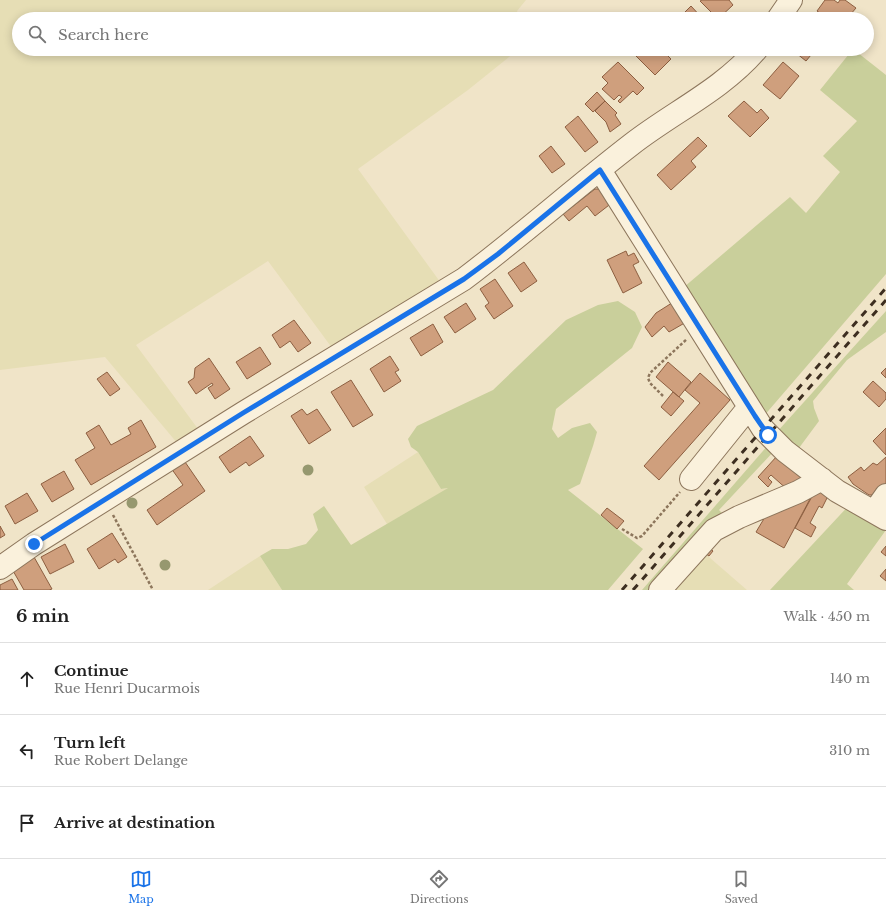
<!DOCTYPE html>
<html lang="en">
<head>
<meta charset="utf-8">
<style>
  :root { --surface:#fff; --page:#f2f2f2; --text:#222; --muted:#767676; --line:#e0e0e0; --accent:#1a73e8 }
  body { margin:0; font-family:"Libre Baskerville",serif; background:var(--page); color:var(--text) }
  .stop { position:absolute; width:12px; height:12px; margin:-9px; border:3px solid #1a73e8; border-radius:50%; background:#fff }
  .stop.end { background:#1a73e8; border-color:#fff; box-shadow:0 1px 4px #0008 }
  .list { margin:0; padding:0; list-style:none }
  h2 { display:flex; justify-content:space-between; align-items:center; height:52px; margin:0; padding:0 16px; font-size:17px }
  h2 small { font-size:13px; font-weight:400; color:var(--muted) }
  .list li { display:grid; grid-template-columns:26px 1fr auto; gap:12px; align-items:center; box-sizing:border-box; height:72px; padding:0 16px; border-top:1px solid var(--line) }
  .list b { display:block; font-size:15px; white-space:nowrap }
  .list p { margin:0; font-size:13px; white-space:nowrap; color:var(--muted) }
  .list em { font-size:13px; font-style:normal; color:var(--muted) }
  .icon { flex:none; width:22px; height:22px; fill:none; stroke:currentColor; stroke-width:2; stroke-linecap:round; stroke-linejoin:round }
  .map { position:relative; flex:none; width:886px; height:590px; overflow:hidden }
  .search { position:absolute; background:var(--surface); box-shadow:0 2px 10px #0003; left:12px; right:12px; top:12px; height:44px; display:flex; align-items:center; gap:10px; box-sizing:border-box; padding:0 14px; border-radius:22px; color:var(--muted); font-size:15px }
  .sheet { height:268px; background:var(--surface) }
  nav { display:flex; justify-content:space-around; align-items:center; box-sizing:border-box; height:56px; border-top:1px solid var(--line); background:var(--surface); font-size:11px; color:var(--muted) }
  nav a { display:grid; justify-items:center; gap:2px }
  nav .on { color:var(--accent) }
  .map>svg:first-child { display:block }
</style>
</head>
<body>
<div class="map">
<svg width="886" height="590" viewBox="0 0 886 590">
  <rect width="100%" height="100%" fill="#f0e4c8"/>
  <path fill="#e6deb5" d="M0,0H526L517,11L521,19H19V49H519L468,90L358,169L446,290L338,356L268,261L136,345L204,437L183,450L105,357L0,370Z
    M418,452L441,489L449,488L387,524L364,487Z
    M702,551L747,590H660Z
    M260,556L282,590H208Z"/>
  <path fill="#c9cf9b" d="M853,49L886,75V274L763,417L677,293L790,197L806,213L840,172L823,156L857,121L820,90Z
    M618,301L635,312L642,327L632,348L556,409L552,429L558,438L572,428L590,423L597,432L593,446L580,484L568,490L643,549L608,590H282L260,556L272,549H288L306,544L318,530L313,514L324,506L351,545L448,488L441,489L418,452L411,447L408,439L417,426L493,390L566,320L598,305Z
    M886,311V332L847,360L813,401L814,408L819,421L799,448L776,433Z
    M769,444L775,450L719,510L727,518L660,590H642Z
    M853,501L886,519V530L847,584L854,590H770Z"/>
  <path fill="#cf9f7d" stroke="#8d5f41" d="M702,0H729L733,5L718,19L700,1Z
    M825,0H834L838,3L840,0H845L856,8L850,15L856,19H828L817,11Z
    M691,6L703,19H678Z
    M639,49H661L671,59L655,75L634,54Z
    M791,49H816L806,61Z
    M618,62L644,88L637,95L633,91L620,103L618,101L622,97L619,95L614,100L602,89L608,83L602,77Z
    M783,62L799,76L780,99L763,85Z
    M597,92L605,101L593,112L585,104Z
    M605,101L617,113L615,115L621,124L610,132L606,122L595,111Z
    M744,101L757,113L761,109L769,118L750,137L728,116Z
    M578,116L598,142L585,152L565,127Z
    M698,137L707,146L691,161L696,167L671,190L657,175Z
    M551,146L565,164L552,173L539,156Z
    M595,189H603L613,202L595,216L587,206L569,221L563,214Z
    M626,251L628,256L634,253L639,262L633,265L642,283L623,293L607,260Z
    M524,262L537,281L521,292L508,273Z
    M495,279L513,306L494,319L485,306L489,303L480,289Z
    M675,301L688,321L669,332L664,326L652,337L645,327L656,313Z
    M466,303L476,319L455,333L444,317Z
    M294,320L311,343L298,352L290,341L280,348L272,335Z
    M433,324L443,342L421,356L410,338Z
    M260,347L271,364L247,379L236,362Z
    M390,356L399,370L395,372L401,381L384,392L370,369Z
    M209,358L230,389L215,399L208,388L213,385L212,383L196,394L188,382L194,378L195,368Z
    M668,362L691,382L679,397L656,377Z
    M886,368V378L881,373Z
    M107,372L120,389L110,396L97,379Z
    M700,373L730,400L659,480L644,466L700,403L685,390Z
    M351,380L373,415L353,427L331,392Z
    M873,381L886,393V399L879,407L863,392Z
    M673,392L684,401L671,416L661,407Z
    M302,409L307,415L317,409L331,430L309,444L291,416Z
    M141,420L156,447L91,485L75,460L95,448L86,433L99,425L111,445L131,434L128,428Z
    M886,428V455L873,441Z
    M250,436L264,456L249,466L246,462L230,473L219,457Z
    M777,456L801,478L789,491L771,475L768,478L772,482L768,487L758,477Z
    M886,457V485L876,495H869L853,484L848,477L861,467L864,471L873,463L877,465Z
    M183,459L205,491L157,525L147,510L183,485L171,468Z
    M64,471L74,489L52,502L41,484Z
    M816,489L828,496L822,508L819,506L810,523L816,527L811,537L795,528Z
    M27,493L38,511L15,524L5,506Z
    M800,493L810,499L784,548L756,532L765,517Z
    M607,508L624,521L617,529L601,515Z
    M0,526L5,535L0,538Z
    M112,533L127,557L118,563L115,559L99,569L87,549Z
    M65,544L74,562L50,574L41,557Z
    M707,546L713,551L709,556L702,551Z
    M886,546V556L881,552Z
    M34,557L52,589L49,590H24L12,569Z
    M886,569V581L880,576Z
    M12,579L18,590H0V585Z"/>
  <g fill="none" stroke-linecap="round" stroke-linejoin="round">
    <g stroke="#8d765c" stroke-width="24">
      <path id="minor" d="M778,19L791,0
        M600,170L763,429L785,451L837,491L886,519
        M691,479L749,407
        M874,512L886,495
        M0,568L34,544L243,413L464,279C521,236 575,188 632,144C673,112 722,90 757,49
        M660,590L714,530L739,517L798,492L822,479"/>
    </g>
    <path stroke="#8d765c" stroke-width="2.5" stroke-dasharray="3 2" stroke-linecap="butt" d="M663,396L650,383L648,378L650,373L687,339
      M113,515L153,590
      M622,529L637,538L642,536L680,492"/>
    <use href="#minor" stroke="#faf1dc" stroke-width="22"/>
    <path stroke="#3d2e20" stroke-width="3" stroke-dasharray="7 7" stroke-linecap="butt" d="M622,590L886,288
      M633,590L886,300"/>
  </g>
  <g fill="#96986f">
    <circle cx="308" cy="470" r="5.5"/>
    <circle cx="132" cy="503" r="5.5"/>
    <circle cx="165" cy="565" r="5.5"/>
  </g>
  <g fill="none" stroke-linecap="round" stroke-linejoin="round">
    <path stroke="#1a73e8" stroke-width="5" d="M34,544L243,413L464,279L498,254L600,170L755,416L768,435"/>
  </g>
</svg>
<div class="stop" style="left:768px;top:435px"></div>
<div class="stop end" style="left:34px;top:544px"></div>
<div class="search"><svg class="icon" aria-label="search" viewBox="0 0 24 24"><circle cx="10" cy="10" r="6"/><path d="M15 15l6 6"/></svg>Search here</div>
</div>
<section class="sheet">
<h2>6 min<small>Walk · 450 m</small></h2>
<ul class="list">
<li><svg class="icon" aria-label="ahead" viewBox="0 0 24 24"><path d="M12 20V5M6 11l6-6 6 6"/></svg><div><b>Continue</b><p>Rue Henri Ducarmois</p></div><em>140 m</em></li>
<li><svg class="icon" aria-label="left" viewBox="0 0 24 24"><path d="M17 20v-9H6M10 6l-5 5 5 5"/></svg><div><b>Turn left</b><p>Rue Robert Delange</p></div><em>310 m</em></li>
<li><svg class="icon" aria-label="arrive" viewBox="0 0 24 24"><path d="M6 21V4h12l-3 4 3 4H6"/></svg><div><b>Arrive at destination</b></div></li>
</ul>
</section>
<nav>
<a class="on"><svg class="icon" aria-label="map" viewBox="0 0 24 24"><path d="M3 6l6-2 6 2 6-2v14l-6 2-6-2-6 2zM9 4v14M15 6v14"/></svg>Map</a>
<a><svg class="icon" aria-label="directions" viewBox="0 0 24 24"><path d="M12 3l9 9-9 9-9-9zM9 14v-3h6M13 9l2 2-2 2"/></svg>Directions</a>
<a><svg class="icon" aria-label="saved" viewBox="0 0 24 24"><path d="M7 4h10v16l-5-4-5 4z"/></svg>Saved</a>
</nav>
</body>
</html>
